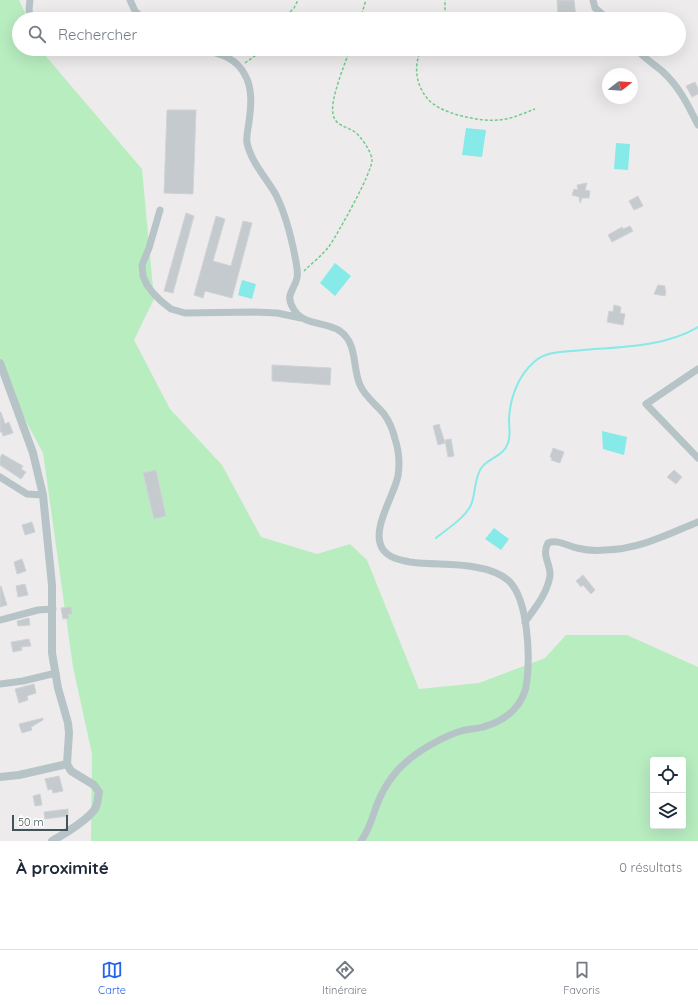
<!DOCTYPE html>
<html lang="fr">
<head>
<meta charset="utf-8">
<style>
  :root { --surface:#fff; --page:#f2f2f3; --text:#1f2937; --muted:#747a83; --line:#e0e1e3; --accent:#2563eb }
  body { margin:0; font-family:Quicksand,sans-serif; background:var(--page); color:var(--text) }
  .controls { position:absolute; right:12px; bottom:12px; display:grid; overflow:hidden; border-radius:4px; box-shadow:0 4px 16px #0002 }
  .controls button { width:36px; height:36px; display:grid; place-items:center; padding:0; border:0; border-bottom:1px solid var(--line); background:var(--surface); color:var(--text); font:20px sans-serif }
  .compass { position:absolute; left:602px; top:68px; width:36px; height:36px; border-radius:50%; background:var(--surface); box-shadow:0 4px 16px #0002; rotate:73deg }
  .scale { position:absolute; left:12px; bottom:10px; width:56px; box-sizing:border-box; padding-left:4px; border:2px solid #445358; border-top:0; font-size:11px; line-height:14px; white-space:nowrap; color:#445358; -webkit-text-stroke:3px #fff; paint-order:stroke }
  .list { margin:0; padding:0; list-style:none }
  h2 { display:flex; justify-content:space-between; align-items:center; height:52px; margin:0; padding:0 16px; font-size:17px }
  h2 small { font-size:13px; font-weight:400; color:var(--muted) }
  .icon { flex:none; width:22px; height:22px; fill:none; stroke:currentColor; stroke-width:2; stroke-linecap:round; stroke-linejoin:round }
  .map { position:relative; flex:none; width:698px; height:841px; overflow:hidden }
  .search { position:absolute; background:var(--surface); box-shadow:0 4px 16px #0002; left:12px; right:12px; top:12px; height:44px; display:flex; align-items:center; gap:10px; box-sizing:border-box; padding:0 14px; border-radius:22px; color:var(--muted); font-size:15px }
  .sheet { height:108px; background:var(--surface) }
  nav { display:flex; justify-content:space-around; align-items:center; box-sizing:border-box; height:56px; border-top:1px solid var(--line); background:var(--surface); font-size:11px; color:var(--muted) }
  nav a { display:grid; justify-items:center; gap:2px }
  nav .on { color:var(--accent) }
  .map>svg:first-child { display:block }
</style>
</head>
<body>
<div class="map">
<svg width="698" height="841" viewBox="0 0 698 841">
  <rect width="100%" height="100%" fill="#eeebec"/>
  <path fill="#b8edc0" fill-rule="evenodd" d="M0,0H19L28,19H19V49H42L44,54L142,169L154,299L134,340L170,409L222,465L261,537L317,554L350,544L367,560L419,689L479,683L545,658L566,635H627L698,667V841H91L92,754L73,667L43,453L0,373ZM653,760H683V826H653Z"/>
  <path fill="#85eae8" d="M466,128L486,130L482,157L462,155Z
    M616,143L630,144L628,170L614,169Z
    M335,263L351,276L335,296L320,283Z
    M242,280L256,284L252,299L238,295Z
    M602,431L627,437L624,455L603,449Z
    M494,528L509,539L501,550L485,539Z"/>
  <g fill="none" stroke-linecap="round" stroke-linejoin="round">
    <path stroke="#85eae8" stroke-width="2" d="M436,538C448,528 464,519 471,505C476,493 474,477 482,467C490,457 503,457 508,443C511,435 509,427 509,419C510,398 518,376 534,362C547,350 567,352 583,350C621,347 664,347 698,327"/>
  </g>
  <path fill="#c5cace" stroke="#cfd3d7" d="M557,0H574L576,17H567V15L558,16Z
    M695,82L698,89V94L692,97L686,86Z
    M167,110H196L193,194L164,193Z
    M587,183L585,190L590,191L589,198H582L580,203L579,197L572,195L574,189L578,190L577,185Z
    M638,196L643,206L634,210L629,201Z
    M186,213L194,216L173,293L164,291Z
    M216,216L225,219L213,261L231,266L243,221L252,223L232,298L205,291L203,298L194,295Z
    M630,226L633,231L612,242L608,235L622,227L623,229Z
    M658,285L665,286V290H666L665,296L654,294Z
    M614,305L621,307L620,313L625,314L623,325L607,322L609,311L613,312Z
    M272,365L331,368L330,385L272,381Z
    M0,412H1L5,424L9,422L13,433L3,436L2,432H0Z
    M439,424L445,443L438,445L433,426Z
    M451,439L454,456L448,457L445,440Z
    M553,448L564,452L560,463L551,460L552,458L550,457Z
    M2,454L23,466L21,469L26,472L21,479L0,465V458Z
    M156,470L166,516L154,519L143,473Z
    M674,470L682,477L676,484L667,477Z
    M32,522L35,532L25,535L22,525Z
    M22,559L26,571L17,574L14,562Z
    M583,575L595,590L591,594L583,585L581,587L576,581Z
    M25,584L28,595L18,597L16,586Z
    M1,586L7,605L0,607V587Z
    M71,607L72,614H68L69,618L63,619L61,608Z
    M29,618L30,625L18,626L17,621Z
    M29,639L31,646L21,647L22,650L13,652L11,642Z
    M34,684L36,693L27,696L28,700L19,703L15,689Z
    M43,718V720L31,727L32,730L22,733L19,724Z
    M59,776L63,791L53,793L52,789L48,790L45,779Z
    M40,794L42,805L35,806L33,796Z
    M68,809V816L45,819L44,812Z"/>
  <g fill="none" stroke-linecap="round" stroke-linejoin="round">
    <path stroke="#70cb89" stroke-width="1.5" stroke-dasharray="3 2" stroke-linecap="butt" d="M283,19L294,8L298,0
      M360,19L366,0
      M440,19L445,10V0
      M421,49C414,66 415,83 427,98C439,114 481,122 499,120C512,119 524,113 535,109
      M245,63L256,55L260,49
      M304,271C312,263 323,255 330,245C338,233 372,173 372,160C372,157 370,152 368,149C365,143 360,136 355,132C346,126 335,126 333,114C330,99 345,64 350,49"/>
    <path stroke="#b6c4c8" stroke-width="7" d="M30,0L29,10L31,19
      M130,0L135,11L144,19
      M593,0L595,8L608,19
      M146,49L205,50C222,54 237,59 245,75C253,89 251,107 249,122C248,129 246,136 247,143C251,162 267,179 276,195C286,215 292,240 296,262C297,267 298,273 297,278C294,291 285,294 293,308C302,326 325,321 340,331C358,344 352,367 360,385C365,397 377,405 384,414C389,421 393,430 395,439C399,451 400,463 398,476C394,496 371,529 382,548C388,558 400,560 410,562C432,565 454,563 475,567C487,569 500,573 509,581C528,600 530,654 527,680C525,705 506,721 483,727C476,729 468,729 461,731C451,734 441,739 432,744C405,759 387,777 376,807C372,819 369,830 361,841
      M636,49C644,58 654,64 662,71C679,86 688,105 698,125
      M160,210L149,248L142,265L143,276L147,285L153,293L161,301L171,309L185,313L253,312L277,313L301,318
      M698,369L646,404L698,458
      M0,477L27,494L43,495
      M0,620L38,610L53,609
      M525,622C535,608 547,594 550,576C551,564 541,555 548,543C558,539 567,546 577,548C585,550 596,551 605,550C640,549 666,535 698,522
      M0,684L23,681L56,673"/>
    <path stroke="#b6c4c8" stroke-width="8" d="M0,363L33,453L43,495L52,585V653L58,688L68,723L69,733L67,764L71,771L94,785L99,792C98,797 98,802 96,807C91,818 63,835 52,841
      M0,777L19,775L67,764"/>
  </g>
</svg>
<div class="controls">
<button><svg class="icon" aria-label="locate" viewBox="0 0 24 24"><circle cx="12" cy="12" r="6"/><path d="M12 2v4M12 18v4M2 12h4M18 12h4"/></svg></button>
<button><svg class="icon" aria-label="layers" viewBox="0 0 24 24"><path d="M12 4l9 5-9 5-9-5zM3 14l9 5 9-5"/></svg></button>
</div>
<svg class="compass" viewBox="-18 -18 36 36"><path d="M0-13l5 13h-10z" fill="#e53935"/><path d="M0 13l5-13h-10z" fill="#747a83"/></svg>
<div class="scale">50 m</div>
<div class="search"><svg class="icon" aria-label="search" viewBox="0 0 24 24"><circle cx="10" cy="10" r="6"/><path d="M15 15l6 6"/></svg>Rechercher</div>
</div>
<section class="sheet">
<h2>À proximité<small>0 résultats</small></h2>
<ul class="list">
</ul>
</section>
<nav>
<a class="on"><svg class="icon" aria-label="map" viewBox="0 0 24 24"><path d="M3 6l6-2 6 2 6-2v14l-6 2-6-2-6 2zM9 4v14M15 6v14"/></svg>Carte</a>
<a><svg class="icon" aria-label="directions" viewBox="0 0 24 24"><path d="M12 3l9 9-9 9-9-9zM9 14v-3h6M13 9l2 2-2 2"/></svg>Itinéraire</a>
<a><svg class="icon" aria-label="saved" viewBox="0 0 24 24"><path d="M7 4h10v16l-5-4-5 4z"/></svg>Favoris</a>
</nav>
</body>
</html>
